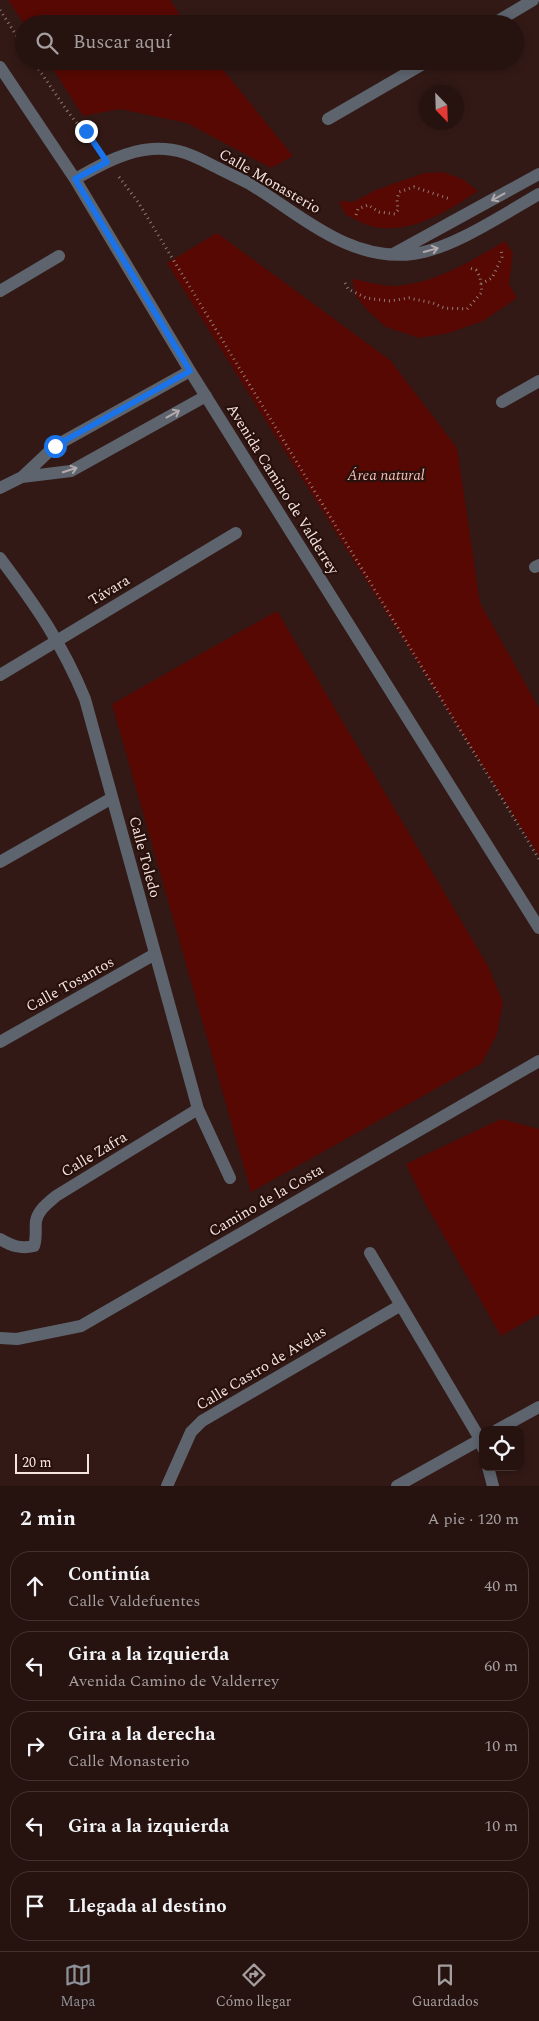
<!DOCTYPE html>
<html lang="es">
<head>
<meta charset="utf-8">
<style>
  :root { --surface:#261310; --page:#2e1c19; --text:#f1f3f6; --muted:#a49e9f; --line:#423230; --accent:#8c9099 }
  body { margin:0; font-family:Spectral,serif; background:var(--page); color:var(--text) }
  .controls { position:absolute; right:15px; bottom:15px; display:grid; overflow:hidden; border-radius:10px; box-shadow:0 2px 8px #0003 }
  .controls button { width:45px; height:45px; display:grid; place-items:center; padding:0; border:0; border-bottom:1px solid var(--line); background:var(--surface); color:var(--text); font:25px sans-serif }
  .compass { position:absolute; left:419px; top:85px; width:45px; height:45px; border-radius:50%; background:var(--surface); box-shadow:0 2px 8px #0003; rotate:157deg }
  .scale { position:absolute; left:15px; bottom:12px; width:74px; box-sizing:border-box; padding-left:5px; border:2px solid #f6e4e1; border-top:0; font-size:14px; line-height:18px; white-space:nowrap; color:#f6e4e1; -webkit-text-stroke:4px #28100c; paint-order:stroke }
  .stop { position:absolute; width:15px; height:15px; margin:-11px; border:4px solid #1a73e8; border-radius:50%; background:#fff }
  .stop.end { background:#1a73e8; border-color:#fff; box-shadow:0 1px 5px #0008 }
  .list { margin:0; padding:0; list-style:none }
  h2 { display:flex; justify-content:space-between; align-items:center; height:65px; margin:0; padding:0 20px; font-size:21px }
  h2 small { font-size:16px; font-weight:400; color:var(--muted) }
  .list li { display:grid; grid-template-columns:32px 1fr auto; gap:15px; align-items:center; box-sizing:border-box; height:70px; margin:0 10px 10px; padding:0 10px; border:1px solid var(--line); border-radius:20px }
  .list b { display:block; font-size:19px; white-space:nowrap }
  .list p { margin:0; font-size:16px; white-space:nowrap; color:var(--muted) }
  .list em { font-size:16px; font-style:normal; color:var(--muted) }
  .icon { flex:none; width:28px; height:28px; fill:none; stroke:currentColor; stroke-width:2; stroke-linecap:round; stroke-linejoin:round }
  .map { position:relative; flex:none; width:539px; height:1486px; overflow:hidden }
  .search { position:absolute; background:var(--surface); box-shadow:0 2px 8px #0003; left:15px; right:15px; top:15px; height:55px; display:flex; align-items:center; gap:12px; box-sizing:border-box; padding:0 18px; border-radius:28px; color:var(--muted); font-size:19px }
  .sheet { height:465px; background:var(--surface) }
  nav { display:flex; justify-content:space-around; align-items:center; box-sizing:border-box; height:70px; border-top:1px solid var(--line); background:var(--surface); font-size:14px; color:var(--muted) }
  nav a { display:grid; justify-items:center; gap:2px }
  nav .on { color:var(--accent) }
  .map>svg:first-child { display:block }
</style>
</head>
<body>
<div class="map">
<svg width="539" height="1486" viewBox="0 0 539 1486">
  <rect width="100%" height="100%" fill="#321915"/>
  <path fill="#570803" d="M8,0H170L186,24H24Z
    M48,61H216L293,156L271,168L187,123L120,109L83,116Z
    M443,172L462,179L478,191C448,211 412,234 374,227C365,225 355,219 346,215L339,201L353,202L376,190L424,173Z
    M217,233L390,360L457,448L480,603L539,708V856L167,263Z
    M505,241L513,253L509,284L517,298L483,321L449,333L419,338L386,327L367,310L356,296L352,279C366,281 384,287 398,286C438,282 471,261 505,241Z
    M277,611L488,966L503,1002L497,1034L482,1063L251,1192L112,704Z
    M501,1119L539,1129V1314L501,1336L425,1203L406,1164Z"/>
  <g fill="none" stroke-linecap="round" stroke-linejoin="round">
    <path stroke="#917c78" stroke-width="3" stroke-dasharray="1 4" stroke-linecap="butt" d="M0,10L24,47
      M33,61L68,112L97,148
      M119,177L138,202L539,859
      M356,215L358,209L368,205L379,212L395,214L398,210L397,200L399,192L414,187L450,199
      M345,283L348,289L366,298L389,301L409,298L433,303L444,308L467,309L482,292L480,277L476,270L469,268
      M481,284L492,278L502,257L501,248"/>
    <path stroke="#5e646e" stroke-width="12" d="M493,24L533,0
      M0,67L75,179L190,371L539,928
      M328,119L428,61
      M75,179C99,166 124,151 152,149C178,147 194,156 216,167C227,173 239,178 250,184C301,215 349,262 413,254C452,249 504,214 539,194
      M395,253L539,174
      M0,291L59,256
      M502,402L539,381
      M22,477L71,471L206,396
      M0,488L22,477L55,446L190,371
      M0,558C36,606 62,643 85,699L198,1109L230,1178
      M535,567L539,565
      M0,675L236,533
      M0,862L112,798
      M0,1042L155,954
      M0,1239C12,1246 20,1249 34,1246C37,1237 35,1230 36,1221C38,1210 48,1203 56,1196L198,1109
      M370,1253L480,1439L483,1448
      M0,1338L17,1339L81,1326L539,1061
      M497,1430L539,1407
      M488,1467L493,1486
      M167,1486L191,1432L202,1421L401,1305
      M397,1486L483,1438"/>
  </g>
  <defs><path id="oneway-shaft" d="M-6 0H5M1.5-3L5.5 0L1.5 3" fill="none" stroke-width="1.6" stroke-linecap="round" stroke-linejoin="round" transform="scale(1.25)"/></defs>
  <g stroke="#b2aaad">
    <use href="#oneway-shaft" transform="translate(498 197) rotate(151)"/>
    <use href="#oneway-shaft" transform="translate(431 250) rotate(-15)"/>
    <use href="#oneway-shaft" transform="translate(173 414) rotate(-29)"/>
    <use href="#oneway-shaft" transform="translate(70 470) rotate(-18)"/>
  </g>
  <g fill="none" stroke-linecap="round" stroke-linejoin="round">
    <path stroke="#1a73e8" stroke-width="6" d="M55,446L190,371L75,179L107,162L86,131"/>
  </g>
  <g text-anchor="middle" stroke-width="4.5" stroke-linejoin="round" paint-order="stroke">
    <g font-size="15" fill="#f6e4e1" stroke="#28100c">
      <text transform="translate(270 181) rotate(30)" y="5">Calle Monasterio</text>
      <text transform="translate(283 489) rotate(58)" y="5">Avenida Camino de Valderrey</text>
      <text transform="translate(109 590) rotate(-31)" y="5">Távara</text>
      <text transform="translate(145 857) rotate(75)" y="5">Calle Toledo</text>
      <text transform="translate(70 984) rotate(-29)" y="5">Calle Tosantos</text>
      <text transform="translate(94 1154) rotate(-31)" y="5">Calle Zafra</text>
      <text transform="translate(266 1200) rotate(-30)" y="5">Camino de la Costa</text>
      <text transform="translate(261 1368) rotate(-31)" y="5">Calle Castro de Avelas</text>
    </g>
    <g font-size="15" font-style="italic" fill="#f2bfb5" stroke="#28100c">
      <text x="386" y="480">Área natural</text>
    </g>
  </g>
</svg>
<div class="controls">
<button><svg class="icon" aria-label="locate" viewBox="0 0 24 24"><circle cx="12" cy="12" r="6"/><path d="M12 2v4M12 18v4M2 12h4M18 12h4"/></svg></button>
</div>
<svg class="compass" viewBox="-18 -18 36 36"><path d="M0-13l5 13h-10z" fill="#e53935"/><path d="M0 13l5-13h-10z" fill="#a49e9f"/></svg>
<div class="scale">20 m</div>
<div class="stop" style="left:55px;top:446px"></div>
<div class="stop end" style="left:86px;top:131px"></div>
<div class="search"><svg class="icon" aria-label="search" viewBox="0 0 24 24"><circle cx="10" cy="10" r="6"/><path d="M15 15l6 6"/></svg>Buscar aquí</div>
</div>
<section class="sheet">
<h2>2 min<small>A pie · 120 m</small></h2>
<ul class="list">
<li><svg class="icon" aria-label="ahead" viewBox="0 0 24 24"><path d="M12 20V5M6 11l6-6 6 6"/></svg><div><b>Continúa</b><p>Calle Valdefuentes</p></div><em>40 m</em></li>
<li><svg class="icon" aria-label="left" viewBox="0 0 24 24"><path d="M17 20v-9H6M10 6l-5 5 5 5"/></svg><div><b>Gira a la izquierda</b><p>Avenida Camino de Valderrey</p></div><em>60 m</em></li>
<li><svg class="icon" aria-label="right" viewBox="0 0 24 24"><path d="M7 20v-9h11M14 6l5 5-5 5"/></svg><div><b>Gira a la derecha</b><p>Calle Monasterio</p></div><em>10 m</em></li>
<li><svg class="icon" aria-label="left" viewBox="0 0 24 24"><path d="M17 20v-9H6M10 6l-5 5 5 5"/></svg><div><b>Gira a la izquierda</b></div><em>10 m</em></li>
<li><svg class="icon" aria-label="arrive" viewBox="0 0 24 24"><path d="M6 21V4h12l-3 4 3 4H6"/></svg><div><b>Llegada al destino</b></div></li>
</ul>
</section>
<nav>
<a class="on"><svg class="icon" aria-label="map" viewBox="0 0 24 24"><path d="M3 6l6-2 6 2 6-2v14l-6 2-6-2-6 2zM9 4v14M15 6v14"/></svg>Mapa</a>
<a><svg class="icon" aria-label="directions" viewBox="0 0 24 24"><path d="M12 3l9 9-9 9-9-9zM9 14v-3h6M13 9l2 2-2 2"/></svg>Cómo llegar</a>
<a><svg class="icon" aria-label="saved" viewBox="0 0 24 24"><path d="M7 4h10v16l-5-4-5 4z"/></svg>Guardados</a>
</nav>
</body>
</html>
